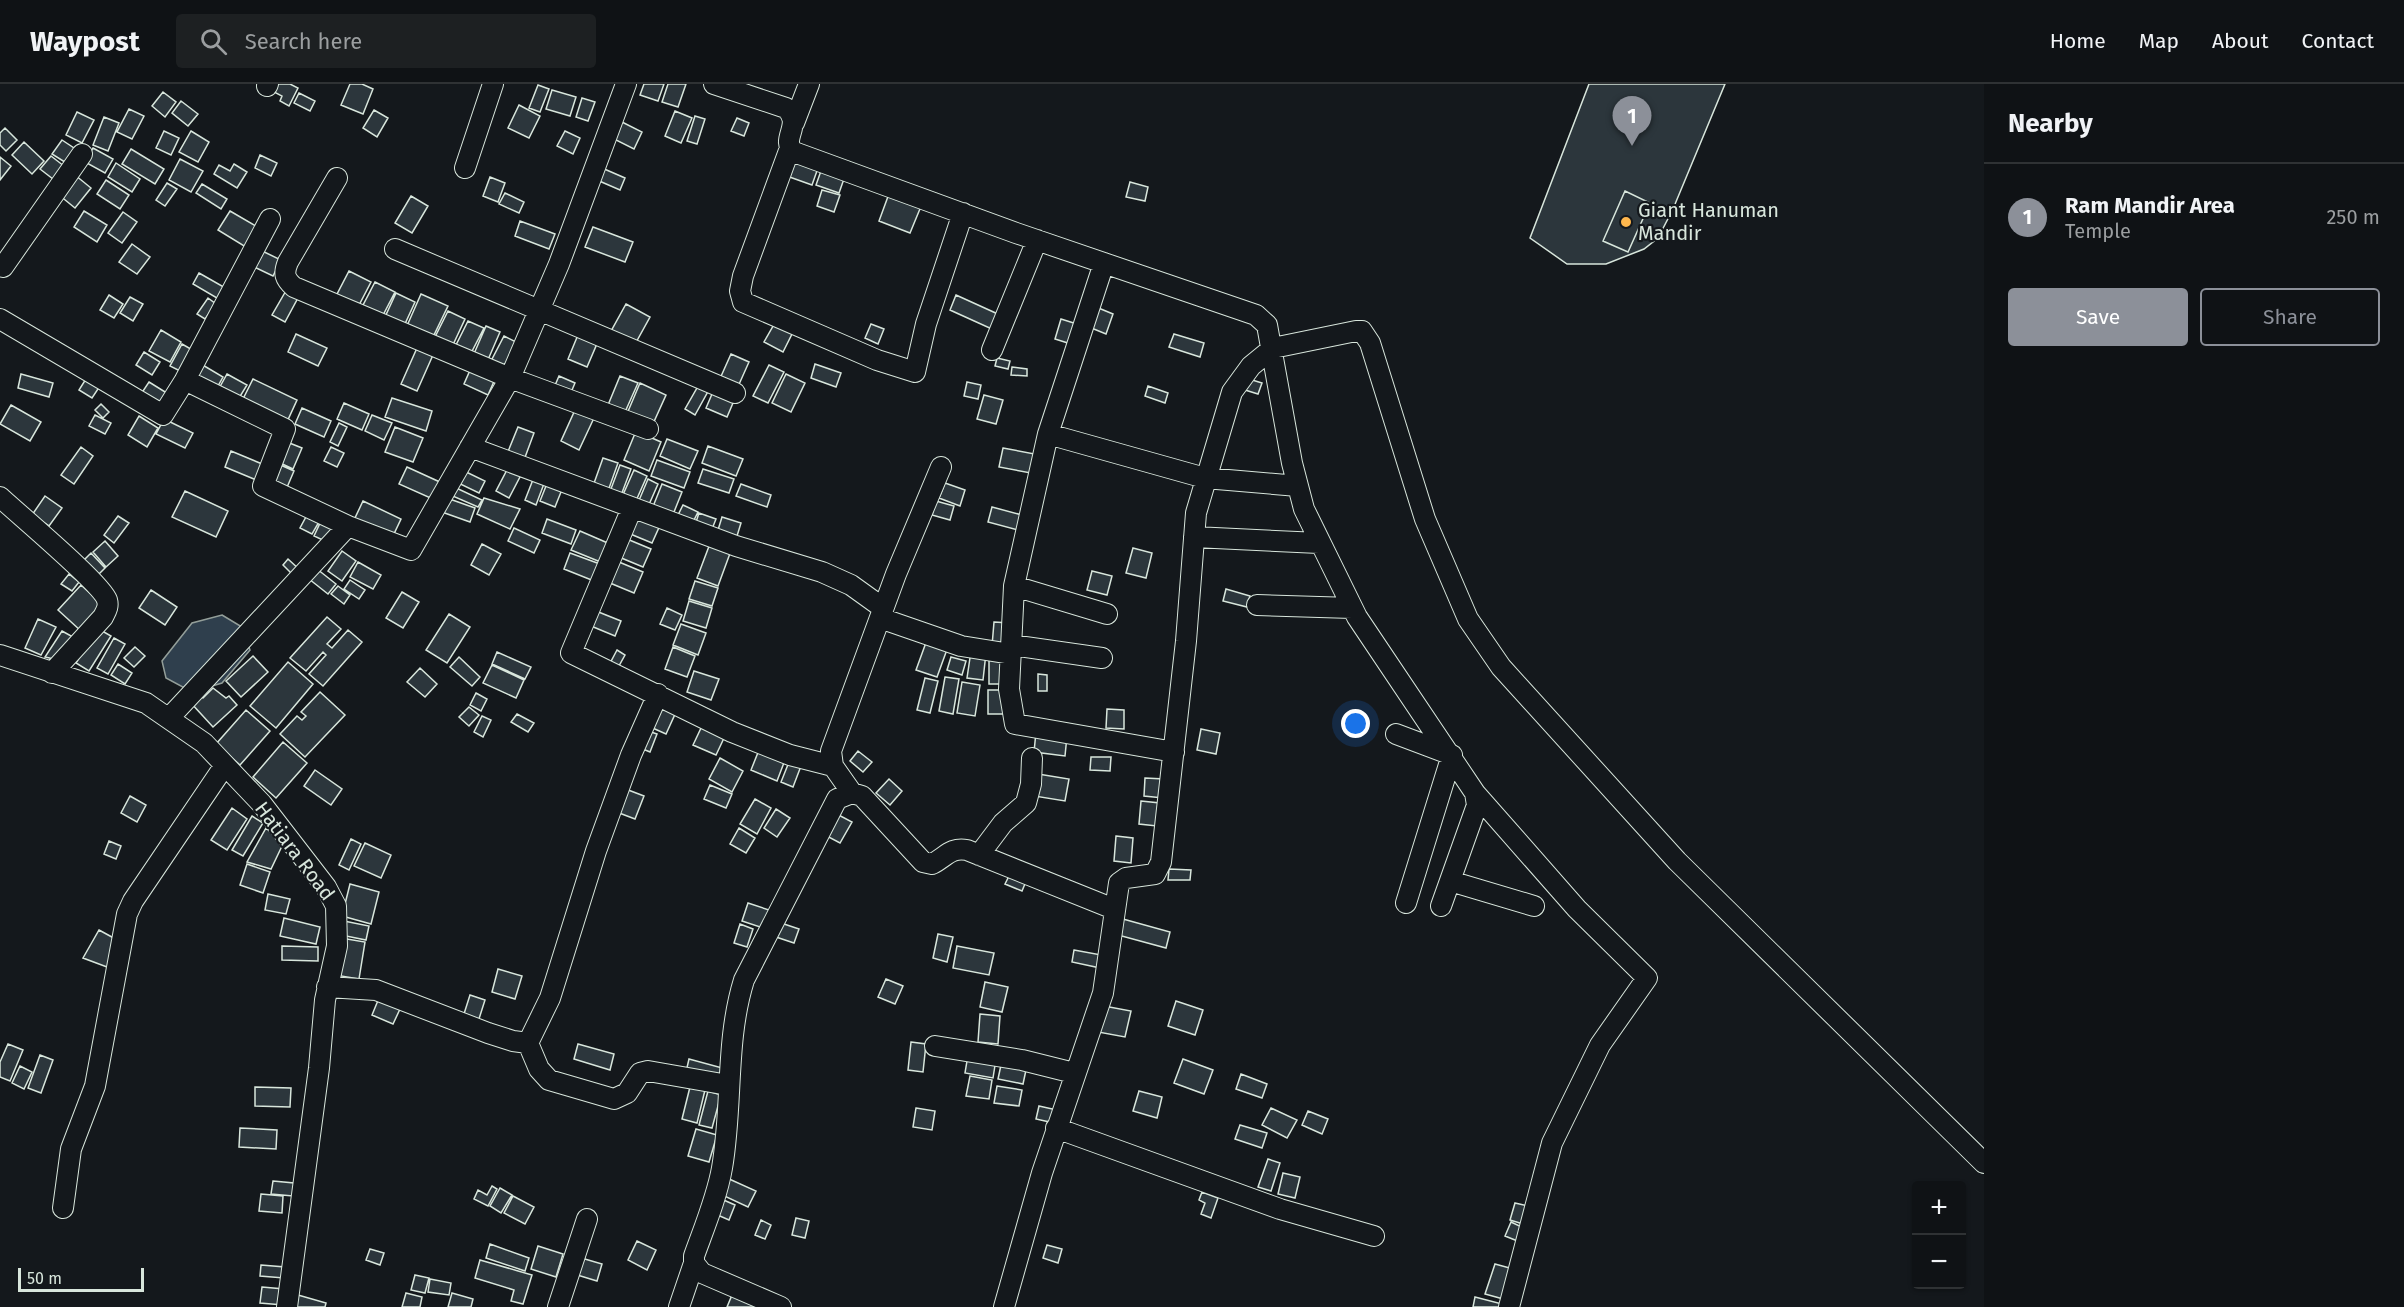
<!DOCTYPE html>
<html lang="en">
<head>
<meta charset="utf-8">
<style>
  :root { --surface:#0f1215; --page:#1d2022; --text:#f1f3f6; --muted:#9b9ea0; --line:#2f3234; --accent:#8c9099 }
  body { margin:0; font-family:"Fira Sans",sans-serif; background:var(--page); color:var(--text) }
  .controls { position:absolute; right:18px; bottom:18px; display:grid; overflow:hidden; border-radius:6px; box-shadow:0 2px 4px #0004 }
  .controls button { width:54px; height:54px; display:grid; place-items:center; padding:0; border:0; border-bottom:2px solid var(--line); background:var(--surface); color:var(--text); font:30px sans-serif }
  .scale { position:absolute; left:18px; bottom:15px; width:126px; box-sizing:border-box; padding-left:6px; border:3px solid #d8e6dc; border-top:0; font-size:16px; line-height:21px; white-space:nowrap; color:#d8e6dc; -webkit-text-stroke:4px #14181c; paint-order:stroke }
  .you { position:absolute; left:1356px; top:640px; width:21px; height:21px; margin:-15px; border:4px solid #fff; border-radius:50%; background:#1a73e8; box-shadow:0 0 0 9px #1a73e833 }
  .badge { display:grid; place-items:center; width:39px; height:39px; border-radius:50%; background:var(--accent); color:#fff; font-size:20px; font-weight:700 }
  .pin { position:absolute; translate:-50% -50px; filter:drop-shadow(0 2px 3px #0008) }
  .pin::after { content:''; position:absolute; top:32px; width:21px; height:18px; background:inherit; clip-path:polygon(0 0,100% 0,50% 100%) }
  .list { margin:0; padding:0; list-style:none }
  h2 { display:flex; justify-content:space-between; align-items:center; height:78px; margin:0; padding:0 24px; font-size:26px }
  h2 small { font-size:20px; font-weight:400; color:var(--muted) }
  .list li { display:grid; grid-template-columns:39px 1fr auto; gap:18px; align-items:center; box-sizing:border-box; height:108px; padding:0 24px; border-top:2px solid var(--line) }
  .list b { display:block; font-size:22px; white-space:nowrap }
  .list p { margin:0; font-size:20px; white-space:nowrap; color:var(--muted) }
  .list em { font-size:20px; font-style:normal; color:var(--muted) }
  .actions { display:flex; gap:12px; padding:18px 24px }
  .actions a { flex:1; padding:14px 0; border:2px solid var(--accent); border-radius:6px; text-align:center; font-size:21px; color:var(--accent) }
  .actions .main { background:var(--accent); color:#fff }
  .icon { flex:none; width:33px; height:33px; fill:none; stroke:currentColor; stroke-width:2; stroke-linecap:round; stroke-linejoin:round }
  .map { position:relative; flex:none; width:1984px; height:1223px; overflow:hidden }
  header { display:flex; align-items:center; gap:36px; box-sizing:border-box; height:84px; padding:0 30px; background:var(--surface); border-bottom:2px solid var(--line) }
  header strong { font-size:28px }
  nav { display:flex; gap:33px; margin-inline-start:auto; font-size:21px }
  .search { width:420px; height:54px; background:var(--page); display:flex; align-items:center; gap:15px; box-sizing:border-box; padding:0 21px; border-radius:6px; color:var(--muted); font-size:22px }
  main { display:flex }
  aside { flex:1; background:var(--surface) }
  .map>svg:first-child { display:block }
</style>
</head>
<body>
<header>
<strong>Waypost</strong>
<div class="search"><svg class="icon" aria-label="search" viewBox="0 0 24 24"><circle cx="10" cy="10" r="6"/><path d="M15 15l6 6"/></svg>Search here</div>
<nav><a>Home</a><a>Map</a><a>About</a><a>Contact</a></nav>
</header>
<main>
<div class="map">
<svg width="1984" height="1223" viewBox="0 0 1984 1223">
  <rect width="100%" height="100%" fill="#14181c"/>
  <path fill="#2f3f4d" stroke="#939e99" stroke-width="1.5" d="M222,531L242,543L250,566L222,599L192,608L166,594L162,577L192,539Z"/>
  <path fill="#2c363c" stroke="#d8e6dc" stroke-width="1.5" d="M277,0H290L298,4L289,22L280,17L282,12L274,8Z
    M350,0H362L373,5L363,30L341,21Z
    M644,0H664L658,17L640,11Z
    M668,0H686L678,23L662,18Z
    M1589,0H1725L1673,125L1658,154L1644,165L1606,180H1567L1530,154Z
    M538,1L549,5L540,28L529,24Z
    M552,6L576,13L570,32L546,25Z
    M163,8L176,18L165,33L152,22Z
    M299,9L315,17L310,27L294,19Z
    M582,14L595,18L588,37L576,33Z
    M181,17L198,30L188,42L172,29Z
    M519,21L540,32L529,54L508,44Z
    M129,25L144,32L132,55L117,48Z
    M374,26L388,34L377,53L363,44Z
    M675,27L692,34L681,59L665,52Z
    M77,28L94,36L82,59L66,51Z
    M695,32L705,35L697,60L687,57Z
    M104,33L119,39L108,67L93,61Z
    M737,34L749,39L744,52L731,47Z
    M620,37L642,48L634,65L612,54Z
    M5,44L17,56L6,67L0,61V49Z
    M164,47L179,54L171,71L156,64Z
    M191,47L209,58L198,78L179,68Z
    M565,47L580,54L573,70L557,62Z
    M62,56L80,68L71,82L52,70Z
    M24,58L44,77L32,90L12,71Z
    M93,64L113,75L105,89L85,78Z
    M131,65L164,85L155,100L122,80Z
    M260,71L277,79L271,92L255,84Z
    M51,72L64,82L53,95L40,85Z
    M0,73L11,82L0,96Z
    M790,73L818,84L812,101L784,91Z
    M180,75L203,87L191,108L169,96Z
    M116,79L140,95L132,108L108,93Z
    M234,80L247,88L237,104L214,90L219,81L230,87Z
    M602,84L625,94L620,106L597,96Z
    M822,84L845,92L839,109L816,101Z
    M75,91L91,104L75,124L59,111Z
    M490,93L505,99L498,118L483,112Z
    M106,96L129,111L120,125L97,110Z
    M1130,98L1148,103L1145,117L1126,113Z
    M167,99L177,105L165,122L156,116Z
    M202,100L227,115L221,125L196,109Z
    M822,106L840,111L834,128L817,122Z
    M890,107L922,120L910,149L879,137Z
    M1625,107L1650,119L1628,168L1603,157Z
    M505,109L524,118L519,129L499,120Z
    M411,112L428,122L412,149L395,139Z
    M84,127L107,141L97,158L74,143Z
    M230,127L261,145L249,165L218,146Z
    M123,128L137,138L122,159L108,149Z
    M520,137L555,150L549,165L515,152Z
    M593,143L633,158L625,178L585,163Z
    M132,160L150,173L137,190L119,178Z
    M258,165L281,176L273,192L250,181Z
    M349,187L371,198L357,225L335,214Z
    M199,189L229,206L222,217L193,200Z
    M375,198L395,208L381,235L361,225Z
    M287,205L299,212L285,238L272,231Z
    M396,209L415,218L404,242L385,233Z
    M421,210L448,222L432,255L406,244Z
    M109,211L123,220L114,234L100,226Z
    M956,211L1000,231L994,246L950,226Z
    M130,213L143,220L133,237L120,229Z
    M208,214L216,220L205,235L197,230Z
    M626,220L650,233L634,262L610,249Z
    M1096,223L1113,230L1106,250L1089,243Z
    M448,227L465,235L451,265L433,257Z
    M1061,235L1077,240L1071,260L1055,255Z
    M468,237L484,244L469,273L454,265Z
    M776,237L794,246L783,268L764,258Z
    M871,240L884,245L878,260L865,254Z
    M486,242L500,248L487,278L473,272Z
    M161,246L181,258L170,278L149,267Z
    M580,246L599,255L587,283L568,275Z
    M296,250L327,264L318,282L288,268Z
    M1174,250L1204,259L1200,273L1169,263Z
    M504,252L520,260L506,287L490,279Z
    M182,260L196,268L184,289L170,282Z
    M417,264L433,271L417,307L401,300Z
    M144,268L160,278L152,291L136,281Z
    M731,270L749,278L736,307L718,299Z
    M997,274L1010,277L1008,285L995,282Z
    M201,280L223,293L214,309L192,296Z
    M815,280L841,289L836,303L811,294Z
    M769,281L784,288L768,319L753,312Z
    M1012,283L1027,285V292L1011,291Z
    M471,284L495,295L488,311L464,300Z
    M21,290L53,299L49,313L18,304Z
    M89,290L102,299L92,314L79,306Z
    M227,290L247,301L236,319L217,308Z
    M786,290L805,299L791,328L772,319Z
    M559,292L575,299L569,313L553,306Z
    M620,292L638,299L625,328L608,321Z
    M253,295L297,316L286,340L241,319Z
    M1249,295L1262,299L1258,310L1245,306Z
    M701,297L711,302L695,331L685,325Z
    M149,298L170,311L160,326L139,313Z
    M967,298L981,301L978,315L964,312Z
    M640,299L666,311L652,342L626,332Z
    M1148,302L1168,309L1165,319L1145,312Z
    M715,303L736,312L727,333L706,324Z
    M984,311L1003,316L996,340L977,335Z
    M392,314L432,327L426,347L385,333Z
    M344,319L369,330L362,346L337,335Z
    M101,320L109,328L103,334L95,326Z
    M11,321L41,338L30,357L0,340Z
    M302,324L331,337L324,353L295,340Z
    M575,326L594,334L579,366L561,357Z
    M95,331L111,339L105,350L89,342Z
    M372,331L392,339L384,356L365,347Z
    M139,332L158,344L147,363L128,351Z
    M164,335L193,349L185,364L156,350Z
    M339,339L347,343L338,362L330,358Z
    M395,343L423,354L413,378L385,368Z
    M518,343L534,349L524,376L507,370Z
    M636,347L661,358L649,387L624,376Z
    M667,355L698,367L690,385L660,372Z
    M287,358L302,364L293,385L278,378Z
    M708,362L743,375L736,392L702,379Z
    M81,363L93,372L74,400L61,391Z
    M331,363L344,369L337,383L324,377Z
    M1003,364L1040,371L1036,390L999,383Z
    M231,367L267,382L261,398L225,383Z
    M603,374L618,379L608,407L593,402Z
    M657,376L690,388L684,404L651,392Z
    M276,379L294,387L285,408L267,400Z
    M620,381L631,385L620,414L609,410Z
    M509,382L522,389L509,414L496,407Z
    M407,383L442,399L435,416L399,400Z
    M460,385L485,397L479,409L454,397Z
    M703,385L734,395L729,409L698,399Z
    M634,386L647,392L635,419L622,413Z
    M534,393L545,397L536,421L525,416Z
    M648,395L658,400L647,425L637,421Z
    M548,397L563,403L555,423L540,417Z
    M945,399L965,406L960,422L939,414Z
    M662,400L682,408L672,433L652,425Z
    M741,400L771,411L767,423L736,412Z
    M452,402L482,416L478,423L448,410Z
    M185,407L228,427L216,453L172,433Z
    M45,412L62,424L49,442L32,431Z
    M444,413L475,424L470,438L439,427Z
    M484,414L520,425L510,445L477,430Z
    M363,417L401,435L392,454L354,436Z
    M936,417L954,422L950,436L932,431Z
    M683,421L698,428L690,444L675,437Z
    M992,423L1022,431L1018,446L988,438Z
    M637,428L661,439L652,459L628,449Z
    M699,429L716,435L710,450L694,444Z
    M307,431L319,438L312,450L300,444Z
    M118,432L129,439L114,459L104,451Z
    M722,433L741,439L737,452L718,446Z
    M322,435L335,442L327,458L314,452Z
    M547,435L576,446L571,460L542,449Z
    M514,444L540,456L534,469L508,457Z
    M580,447L610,460L603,479L571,466Z
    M627,455L651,465L643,483L619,473Z
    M105,457L118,472L106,483L93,468Z
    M711,457L732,464L718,502L697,494Z
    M482,460L501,470L489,491L471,481Z
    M1133,464L1152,469L1146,494L1126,489Z
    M342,467L356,477L342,497L328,487Z
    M91,469L105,484L98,491L84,476Z
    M570,469L600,480L594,497L564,485Z
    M288,475L301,487L295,493L283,481Z
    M358,478L381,491L373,505L350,493Z
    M619,478L643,488L634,509L610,499Z
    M317,485L336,500L328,510L309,495Z
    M1092,487L1112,492L1107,511L1087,506Z
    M69,490L79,498L72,507L61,500Z
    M350,496L365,506L359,515L344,505Z
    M695,497L718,504L712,522L689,515Z
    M81,501L104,522L81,547L58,526Z
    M338,502L350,511L344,520L331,510Z
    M1226,505L1250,512L1247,523L1223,517Z
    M151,506L177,523L165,541L139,524Z
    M402,508L419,518L403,544L386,534Z
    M689,517L712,524L706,544L683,537Z
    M667,524L682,531L675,546L660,540Z
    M596,527L621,537L615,552L591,542Z
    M449,530L470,543L447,579L426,566Z
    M327,533L341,545L327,560L332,564L348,546L362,558L323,602L309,590L326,571L323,568L306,587L290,574Z
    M38,535L56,543L41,571L25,564Z
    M994,538L1010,539L1009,563L992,562Z
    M681,540L706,549L698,571L673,561Z
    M97,544L111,552L89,587L76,579Z
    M62,547L73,553L58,576L45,573Z
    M928,553L949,560L937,593L916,586Z
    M114,554L125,560L108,590L97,584Z
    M135,563L145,572L134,583L124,574Z
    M673,563L695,572L687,593L665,585Z
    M617,566L625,571L615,589L607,585Z
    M971,567L986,569L983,596L967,594Z
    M497,568L531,583L525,595L492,580Z
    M253,572L268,588L241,613L226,597Z
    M989,572H1005V600H989Z
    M459,573L480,593L472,602L450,583Z
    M951,573L966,577L962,591L947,586Z
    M288,578L313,600L276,644L250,622Z
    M118,580L132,589L125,600L111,591Z
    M492,581L524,596L516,614L483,599Z
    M420,584L437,600L425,613L407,598Z
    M694,587L719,595L711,616L687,608Z
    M1038,590L1047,591V607H1038Z
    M945,593L959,595L953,630L939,627Z
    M925,594L938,597L930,629L917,626Z
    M962,598L980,601L975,632L957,629Z
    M213,604L226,614L229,612L237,621L213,643L191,619L200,611L203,614Z
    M988,606H1008V630H988Z
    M320,608L345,631L305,673L280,650L297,632L302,636L306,632L301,628Z
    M476,609L487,615L481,627L470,621Z
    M656,619L676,628L666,650L646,641Z
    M469,623L479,631L469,642L459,633Z
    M1107,625L1124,626V645L1106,644Z
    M246,626L270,647L240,681L216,660Z
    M517,630L534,639L528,648L511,638Z
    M482,632L491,636L483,653L474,648Z
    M702,642L725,652L716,671L693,661Z
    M1201,645L1220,649L1216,670L1197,666Z
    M645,646L657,650L650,668L638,663Z
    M1036,648L1067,652L1065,672L1034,668Z
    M283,658L307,679L276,714L253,693Z
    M759,666L785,676L777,697L751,686Z
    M858,667L872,678L863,688L850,677Z
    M1091,673H1111L1110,687L1090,686Z
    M720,674L743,687L732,708L709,695Z
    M789,678L801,682L793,703L781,698Z
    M315,686L342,705L331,721L304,702Z
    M1038,690L1069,695L1065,717L1034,712Z
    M1145,694L1164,695L1163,714L1144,712Z
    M889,695L902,707L890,721L876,709Z
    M710,701L732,710L726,724L704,715Z
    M623,704L644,712L635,735L614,727Z
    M130,712L146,721L137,738L121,729Z
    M755,715L771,724L757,750L740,740Z
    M1141,717L1160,719L1157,742L1139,740Z
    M232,724L247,735L227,766L211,756Z
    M776,725L790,734L777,753L764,744Z
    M833,728L852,738L840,759L821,749Z
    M252,732L263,739L243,772L232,766Z
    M266,744L283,760L271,785L247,778Z
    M739,744L755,754L746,769L730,760Z
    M1116,752L1133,754L1131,779L1114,777Z
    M351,755L361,760L349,786L339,781Z
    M109,757L121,762L116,775L104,770Z
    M365,759L391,771L381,794L354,782Z
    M247,780L270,788L263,809L240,801Z
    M1169,785L1191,786L1190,796H1168Z
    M1011,788L1027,795L1022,807L1005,800Z
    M350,800L379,808L371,840L342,832Z
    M268,810L290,815L286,830L265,826Z
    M748,819L775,828L769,846L742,837Z
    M284,834L320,843L316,860L280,852Z
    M1123,835L1170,848L1166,864L1118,851Z
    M344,837L369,842L366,856L341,851Z
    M778,838L799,845L794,859L773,852Z
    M740,840L753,845L747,863L734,859Z
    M99,846L121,858L115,886L83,874Z
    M938,850L953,853L947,878L933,874Z
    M341,854L365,858L359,895L335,891Z
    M282,862L318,863V877L282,876Z
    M957,862L994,869L989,891L953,884Z
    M1074,866L1107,872L1105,885L1072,878Z
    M498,885L522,892L515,915L492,908Z
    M886,895L903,902L895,920L878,913Z
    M985,898L1008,903L1002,928L980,923Z
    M470,911L485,916L478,938L463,933Z
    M379,914L401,923L393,940L372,931Z
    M1176,917L1203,926L1195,951L1168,942Z
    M1104,922L1131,927L1125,953L1098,948Z
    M980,930L1000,932L998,960L978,958Z
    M911,958L926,960L923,988L908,986Z
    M8,960L23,966L10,997L0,993V978Z
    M578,960L614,970L610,986L574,975Z
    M40,971L53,976L41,1009L28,1004Z
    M968,971L996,975L993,994L965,989Z
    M689,975L726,985L723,998L686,988Z
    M1183,975L1213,986L1204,1010L1174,999Z
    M1001,981L1026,986L1023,1000L998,995Z
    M20,982L32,988L24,1005L12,999Z
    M1241,990L1267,1000L1262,1014L1236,1005Z
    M970,992L992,996L989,1015L966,1012Z
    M997,1002L1022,1006L1019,1022L994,1019Z
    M255,1003L291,1004L290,1023L255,1022Z
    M690,1003L705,1006L697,1039L682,1035Z
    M708,1007L721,1011L712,1044L699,1041Z
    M1139,1007L1162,1013L1157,1034L1133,1027Z
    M1039,1022L1057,1026L1054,1039L1036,1035Z
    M916,1024L935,1027L932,1046L913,1043Z
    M1271,1024L1297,1036L1287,1054L1262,1041Z
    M1308,1027L1328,1035L1322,1050L1302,1041Z
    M1240,1041L1267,1049L1262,1064L1235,1055Z
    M240,1044L277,1046L276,1065L239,1063Z
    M696,1045L717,1051L709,1078L688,1072Z
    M1268,1075L1280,1079L1271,1107L1258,1103Z
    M1283,1089L1300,1093L1295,1114L1278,1110Z
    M727,1094L756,1107L748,1123L720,1110Z
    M273,1097L294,1099L293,1112L271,1110Z
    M492,1102L497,1105L488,1122L474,1115L478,1106L487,1111Z
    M500,1104L512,1111L501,1129L490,1122Z
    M1202,1108L1218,1114L1211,1134L1201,1130L1205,1119L1199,1116Z
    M261,1110L283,1112L282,1129L259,1127Z
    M513,1112L534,1123L525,1140L504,1129Z
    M719,1114L735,1121L729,1136L713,1129Z
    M1515,1119L1528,1122L1523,1140L1510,1136Z
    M796,1134L809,1137L805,1154L792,1151Z
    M761,1136L771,1141L765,1155L755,1151Z
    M1511,1138L1526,1145L1520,1158L1505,1152Z
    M637,1157L656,1166L647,1186L628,1176Z
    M490,1160L529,1174L525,1187L486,1174Z
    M1047,1161L1062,1165L1058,1179L1043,1174Z
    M538,1162L563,1170L556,1193L531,1185Z
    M370,1165L384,1169L380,1181L366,1176Z
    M578,1173L602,1180L597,1197L574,1190Z
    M480,1176L532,1191L523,1220L511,1217L514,1206L475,1194Z
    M1495,1180L1517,1186L1507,1216L1485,1210Z
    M261,1181L285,1183L284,1194L260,1192Z
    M415,1191L429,1194L425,1209L411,1206Z
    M430,1195L451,1199L449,1211L428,1208Z
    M262,1203L284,1205L283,1221L260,1219Z
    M406,1209L422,1213L420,1223H402Z
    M452,1209L473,1215L471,1223H448Z
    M298,1211L326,1219L325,1223H295Z
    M732,1211L757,1221L756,1223H727Z
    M1475,1213L1506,1221V1223H1473Z"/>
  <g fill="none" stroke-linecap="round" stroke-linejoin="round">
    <g stroke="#d8e6dc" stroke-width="22">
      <path id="minor" d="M714,0L786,24C804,41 779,55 794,68L1016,149L1256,231L1267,241L1292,379L1304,425L1357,533L1475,709L1477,721L1441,822
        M267,2L268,0
        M794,39L809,0
        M790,64L743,192L740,207L743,218L877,276L915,288L926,240L963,129
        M465,84L493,0
        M337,94L288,178C283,190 285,195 294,203L510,294L648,345
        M270,135L185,296L285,345L263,402L348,442
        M395,165L735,309
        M1104,179L1048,350L1014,502L1009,605L1015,640L1174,668
        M0,181L3,183L82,70
        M0,235L163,331L185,296
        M992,266L1037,156
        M1048,350L1205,394L1298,402
        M470,363L736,462L822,488L851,501L883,524
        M0,413C18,430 102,500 107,516C109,523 106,527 103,533L52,589
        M632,424L571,569L732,648L790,671L833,682
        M1194,453L1319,459
        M1014,502L1107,530
        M1257,521L1352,524
        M880,534L961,562L1011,570
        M1012,561L1102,574
        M0,571L146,619L204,659L262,720L326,803L336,822L337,862L325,916L319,984L287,1223
        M658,610L631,671L596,767L550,914L528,959L539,985L549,996L614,1015L627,1009L640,989L648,987L728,1001
        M169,634L348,442L411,466L510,294L559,180L626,0
        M1396,650L1452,671L1406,819
        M852,709L833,682L831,667L896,490L941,383
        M1475,709L1577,825L1647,894L1600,961L1552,1059L1509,1223
        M979,771L1003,739L1026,719L1031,700L1032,674
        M1450,797L1534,822
        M327,903L376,906L488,949L513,957L528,959
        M935,962L1022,976L1074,989
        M1056,1044L1280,1125L1374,1152
        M63,1124L71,1065L95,1002L127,830L133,817L225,681
        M558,1223L587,1135
        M679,1223L694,1179
        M781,1223L702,1189L694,1179V1172C704,1144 717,1113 722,1084C733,1021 725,957 744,896L837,715L852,709L862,712L923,778L932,780C946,773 950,763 967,766L1114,825
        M1004,1223L1042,1089L1103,909L1119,799L1126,794L1155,790L1161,778L1186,557L1196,429L1232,308L1251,282L1273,264L1356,247H1362L1370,259L1425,435L1468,535L1501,583L1677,777L1984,1079"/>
    </g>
    <use href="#minor" stroke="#14181c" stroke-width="20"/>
  </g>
  <circle fill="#ffb74d" stroke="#14181c" stroke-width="2" cx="1626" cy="138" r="6"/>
  <g text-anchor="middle" stroke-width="4.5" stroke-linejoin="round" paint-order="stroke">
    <g font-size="20" fill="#d8e6dc" stroke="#14181c" text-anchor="start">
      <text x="1638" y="133">Giant Hanuman<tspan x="1638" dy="23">Mandir</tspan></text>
    </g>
    <g font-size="20" fill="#d8e6dc" stroke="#14181c">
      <text transform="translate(295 767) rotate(53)" y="7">Hatiara Road</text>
    </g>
  </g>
</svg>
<div class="controls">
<button>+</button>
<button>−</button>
</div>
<div class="scale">50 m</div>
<div class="you"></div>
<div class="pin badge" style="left:1632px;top:62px">1</div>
</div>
<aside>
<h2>Nearby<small></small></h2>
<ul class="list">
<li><span class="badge">1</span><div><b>Ram Mandir Area</b><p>Temple</p></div><em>250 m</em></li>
</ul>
<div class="actions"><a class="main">Save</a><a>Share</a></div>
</aside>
</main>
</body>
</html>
